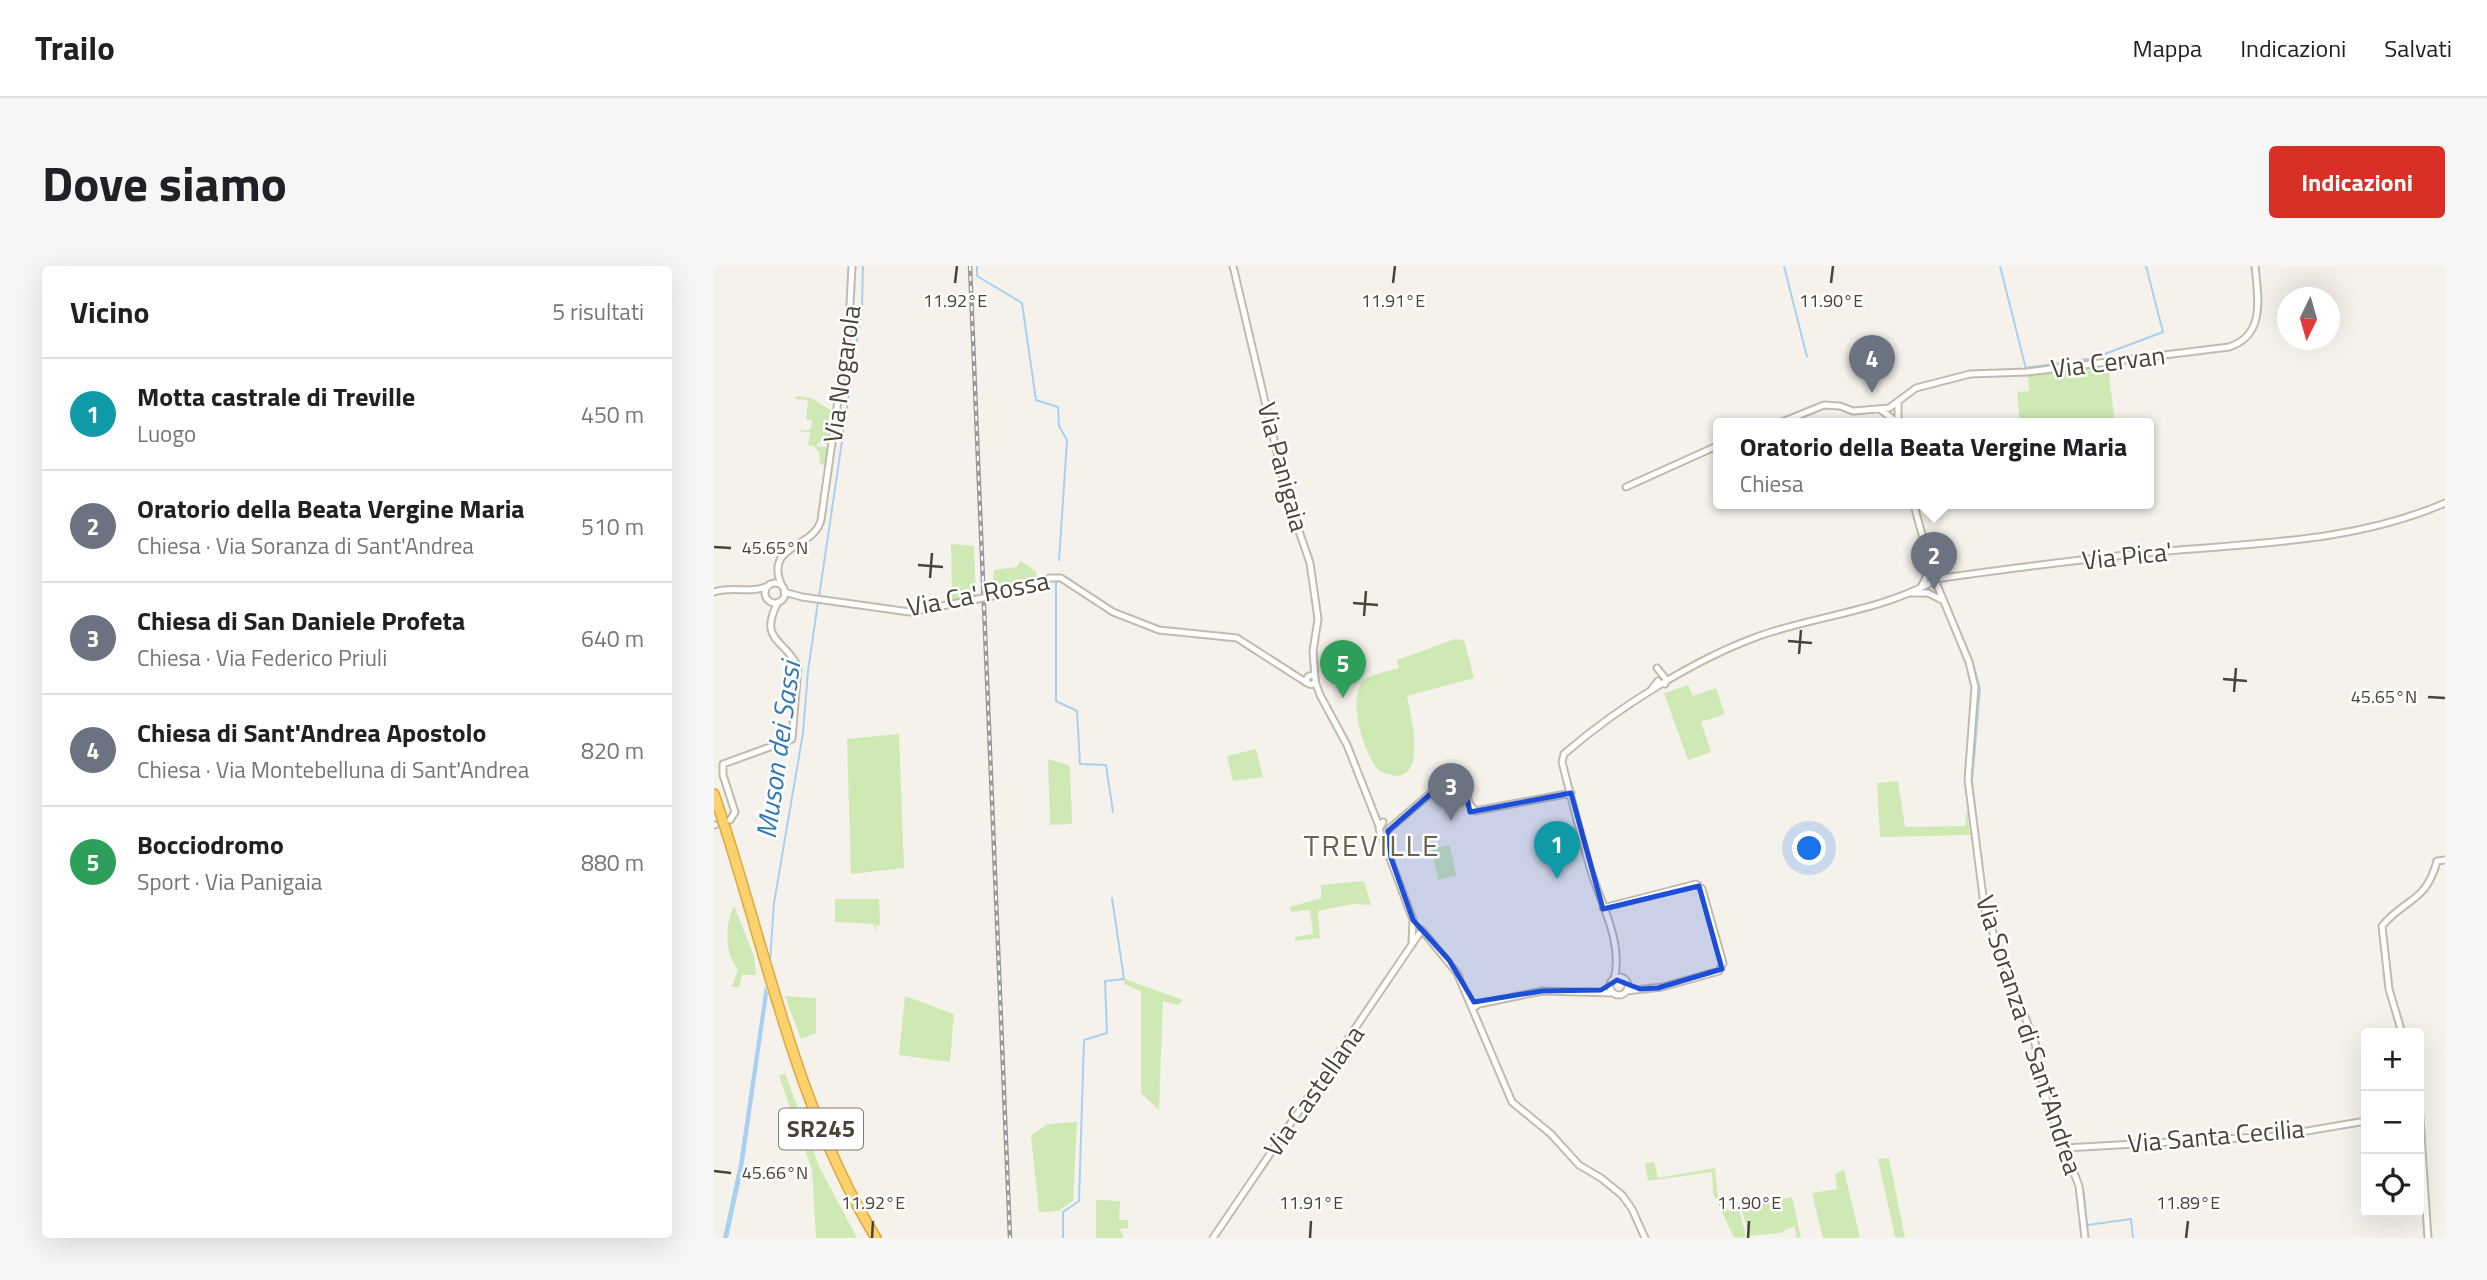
<!DOCTYPE html>
<html lang="it">
<head>
<meta charset="utf-8">
<style>
  :root { --surface:#fff; --page:#f6f6f6; --text:#202124; --muted:#757577; --line:#e0e0e0; --accent:#d93025 }
  body { margin:0; font-family:"Titillium Web",sans-serif; background:var(--page); color:var(--text) }
  .controls { position:absolute; right:21px; bottom:21px; display:grid; overflow:hidden; border-radius:7px; box-shadow:0 7px 28px #0002 }
  .controls button { width:63px; height:63px; display:grid; place-items:center; padding:0; border:0; border-bottom:2px solid var(--line); background:var(--surface); color:var(--text); font:35px sans-serif }
  .compass { position:absolute; left:1563px; top:21px; width:63px; height:63px; border-radius:50%; background:var(--surface); box-shadow:0 7px 28px #0002; rotate:185deg }
  .you { position:absolute; left:1096px; top:583px; width:24px; height:24px; margin:-18px; border:5px solid #fff; border-radius:50%; background:#1a73e8; box-shadow:0 0 0 10px #1a73e833 }
  .badge { display:grid; place-items:center; width:46px; height:46px; border-radius:50%; background:var(--accent); color:#fff; font-size:23px; font-weight:700 }
  .pin { position:absolute; translate:-50% -58px; filter:drop-shadow(0 2px 4px #0008) }
  .pin::after { content:''; position:absolute; top:37px; width:24px; height:21px; background:inherit; clip-path:polygon(0 0,100% 0,50% 100%) }
  .popup { position:absolute; left:999px; top:152px; width:441px; height:91px; box-sizing:border-box; display:grid; place-content:center; border-radius:7px; background:var(--surface); filter:drop-shadow(0 2px 5px #0005); font-size:23px; white-space:nowrap; color:var(--muted) }
  .popup b { font-size:26px; color:var(--text) }
  .popup::after { content:''; position:absolute; left:50%; top:100%; margin-left:-14px; border:14px solid transparent; border-top-color:var(--surface) }
  .list { margin:0; padding:0; list-style:none }
  h2 { display:flex; justify-content:space-between; align-items:center; height:91px; margin:0; padding:0 28px; font-size:30px }
  h2 small { font-size:23px; font-weight:400; color:var(--muted) }
  .list li { display:grid; grid-template-columns:46px 1fr auto; gap:21px; align-items:center; box-sizing:border-box; height:112px; padding:0 28px; border-top:2px solid var(--line) }
  .list b { display:block; font-size:26px; white-space:nowrap }
  .list p { margin:0; font-size:23px; white-space:nowrap; color:var(--muted) }
  .list em { font-size:23px; font-style:normal; color:var(--muted) }
  .icon { flex:none; width:38px; height:38px; fill:none; stroke:currentColor; stroke-width:2; stroke-linecap:round; stroke-linejoin:round }
  .map { position:relative; flex:none; width:1731px; height:972px; overflow:hidden; border-radius:7px }
  header { display:flex; align-items:center; gap:42px; box-sizing:border-box; height:98px; padding:0 35px; background:var(--surface); border-bottom:2px solid var(--line) }
  header strong { font-size:33px }
  nav { display:flex; gap:38px; margin-inline-start:auto; font-size:24px }
  .intro { display:flex; align-items:center; justify-content:space-between; box-sizing:border-box; height:168px; padding:0 42px }
  h1 { margin:0; font-size:49px }
  .button { padding:18px 32px; border-radius:7px; background:var(--accent); color:#fff; font-size:24px; font-weight:700 }
  main { display:flex; gap:42px; padding:0 42px }
  aside { flex:1; background:var(--surface); border-radius:7px; box-shadow:0 7px 28px #0002 }
  .map>svg:first-child { display:block }
</style>
</head>
<body>
<header>
<strong>Trailo</strong>
<nav><a>Mappa</a><a>Indicazioni</a><a>Salvati</a></nav>
</header>
<div class="intro"><h1>Dove siamo</h1><a class="button">Indicazioni</a></div>
<main>
<aside>
<h2>Vicino<small>5 risultati</small></h2>
<ul class="list">
<li><span class="badge" style="background:#0f9aa8">1</span><div><b>Motta castrale di Treville</b><p>Luogo</p></div><em>450 m</em></li>
<li><span class="badge" style="background:#6b7280">2</span><div><b>Oratorio della Beata Vergine Maria</b><p>Chiesa · Via Soranza di Sant'Andrea</p></div><em>510 m</em></li>
<li><span class="badge" style="background:#6b7280">3</span><div><b>Chiesa di San Daniele Profeta</b><p>Chiesa · Via Federico Priuli</p></div><em>640 m</em></li>
<li><span class="badge" style="background:#6b7280">4</span><div><b>Chiesa di Sant'Andrea Apostolo</b><p>Chiesa · Via Montebelluna di Sant'Andrea</p></div><em>820 m</em></li>
<li><span class="badge" style="background:#2e9e5b">5</span><div><b>Bocciodromo</b><p>Sport · Via Panigaia</p></div><em>880 m</em></li>
</ul>
</aside>
<div class="map">
<svg width="1731" height="972" viewBox="0 0 1731 972">
  <rect width="100%" height="100%" fill="#f5f2eb"/>
  <path fill="#cfe9b4" d="M1394,101L1401,158H1306L1303,126L1315,125L1314,110Z
    M83,130L97,132L120,146L116,179L106,176L102,180L115,182L112,199L106,198L105,186L100,180L94,179L96,166H87V162L89,165L97,163L98,154H92L94,134L80,133Z
    M237,278L260,280L262,330L238,335Z
    M306,295L321,304L323,310L313,316L278,322L280,304L303,301Z
    M741,373L750,374L760,412L693,430C697,449 718,532 664,504C650,488 630,427 653,412C661,407 675,405 685,402L683,394Z
    M974,419L979,430L1002,422L1011,448L987,456L997,486L974,494L950,427Z
    M185,468L190,602L137,608L133,473Z
    M542,483L549,511L519,515L513,490Z
    M334,493L356,500L358,558L336,559Z
    M1184,515L1191,561L1251,560L1253,542L1256,569L1166,571L1163,517Z
    M736,579L742,610L724,614L718,583Z
    M650,615L657,639L639,638L604,645L606,672L581,675V671L599,668L596,644L577,646L576,641L607,632V619Z
    M121,633H165L166,659L162,660V669L160,658L121,656Z
    M20,640L40,690L42,709H28L25,721H18L24,703C10,687 11,658 20,640Z
    M411,713L469,734L464,739L449,735L445,844L427,827V725L410,718Z
    M71,730L102,732V767L87,773Z
    M191,730L240,748L236,796L185,789Z
    M71,807L105,900L143,972H102L98,904L65,810Z
    M363,856L359,935L344,945L325,946L317,869L334,858Z
    M1175,892L1191,972L1181,971L1164,893Z
    M940,896L944,912L1001,902L1004,930L1015,945L1025,943L1032,971L1020,972L999,927L998,906L934,915L931,897Z
    M1130,904L1146,972H1109L1098,927L1123,923L1121,908Z
    M1078,931L1087,972H1083L1080,960L1066,967L1035,970L1027,941Z
    M382,934L406,935L405,954H414V962L406,963L410,972H382Z"/>
  <path fill="#a8d1f1" d="M51,720L54,728L29,903L14,972H9L25,898Z"/>
  <g fill="none" stroke-linecap="round" stroke-linejoin="round">
    <path stroke="#a8d1f1" stroke-width="2" d="M263,0V10L308,37L322,134L344,141L345,160L353,174L345,294
      M1070,0L1093,91
      M1286,0L1312,103
      M1312,102L1380,92L1449,66L1432,0
      M1306,305L1338,300
      M342,317V435L363,445L366,498L392,499L399,546
      M1231,330L1258,394L1266,423L1258,515L1269,612
      M105,331L148,40L149,0
      M56,695L60,637L89,467L94,405L104,336
      M1316,756L1326,780L1337,838L1354,878
      M1357,884L1370,928L1374,972
      M1374,959L1417,953L1419,972
      M349,972V946L365,935L370,774L393,767L391,715L410,713L398,632"/>
    <g stroke="#c1bbad" stroke-width="9">
      <path id="minor" d="M519,0L574,233L596,297L604,353L599,385L601,412
        M1167,144L1184,157
        M1063,158L1110,139L1126,140L1139,145L1175,142L1202,122L1256,108L1313,106L1515,81C1552,69 1544,31 1541,0
        M1184,158V137
        M912,221L1005,179
        M1200,238C1204,260 1222,300 1208,319
        M1221,313C1299,302 1376,292 1454,285C1547,277 1644,275 1731,237
        M1221,314L1255,396L1261,421L1254,514L1271,646L1321,777L1333,836L1365,920L1371,972
        M51 327a10 10 0 1 1 20 0a10 10 0 1 1-20 0Z
        M68,320C49,278 100,283 107,254L135,57L138,0
        M0,326C18,320 38,328 54,320
        M70,326L88,331L196,346L259,334
        M1198,327H1214L1228,334
        M283,329L336,312H347L399,346L445,364L523,372L593,417
        M943,402L952,413L951,418
        M592.5 414a4.5 4.5 0 1 1 9 0a4.5 4.5 0 1 1-9 0Z
        M601,415L606,429L633,479L665,560
        M937,424L944,415
        M16,554L21,546L9,509V498L78,473L84,401C70,372 44,375 64,336
        M669,556L665,563L699,654L698,676
        M0,559H1
        M675,563L738,509L749,512L755,537L761,545L857,527
        M889,642L982,618L988,623L1009,697L1005,705L948,721L912,725
        M708,664L743,707L798,836L837,868L865,899L887,912L908,929L918,943L931,972
        M896 720a9 9 0 1 1 18 0a9 9 0 1 1-18 0Z
        M900,713C910,677 886,636 876,602C866,567 857,531 848,496L850,488C903,442 979,394 1045,370C1102,350 1165,345 1218,316
        M759,742L765,738L828,725L899,727
        M1688,767L1675,723L1668,660C1691,632 1712,637 1723,595L1731,594
        M1705,839L1714,972
        M1351,882L1563,870L1652,855
        M499,972L705,668"/>
    </g>
    <g stroke="#dda83d" stroke-width="12">
      <path id="highway" d="M0,528C51,676 79,837 162,972"/>
    </g>
    <use href="#minor" stroke="#fff" stroke-width="5"/>
    <use href="#highway" stroke="#fdd26e" stroke-width="9"/>
    <g stroke="#999" stroke-width="4.5">
      <path id="rail" d="M256,0L296,972"/>
    </g>
    <use href="#rail" stroke="#fff" stroke-width="2" stroke-dasharray="5" stroke-linecap="butt"/>
    <g stroke="#c1bbad" stroke-width="9" stroke-linecap="butt">
      <path id="minor-bridge" d="M259,334L283,329"/>
    </g>
    <use href="#minor-bridge" stroke="#fff" stroke-width="5"/>
  </g>
  <path fill="#1d4ed8" fill-opacity="0.2" stroke="#1d4ed8" stroke-width="5" stroke-linejoin="round" d="M738,509L749,512L756,546L857,527L889,643L985,620L1008,703L944,722L926,723L903,714L887,724L828,725L760,736L735,694L699,654L677,592L674,565Z"/>
  <path fill="none" stroke="#4a4338" stroke-width="2.5" d="M241,17L243,0M679,17L681,0M1117,17L1119,0M0,281L17,282M204,299L229,301M216,312L218,287M639,337L664,339M650,350L652,325M1074,375L1098,377M1085,388L1087,364M1509,413L1533,415M1520,426L1522,402M1714,431L1731,432M0,905L17,907M158,972L159,955M596,972L597,955M1034,972L1035,955M1472,972L1474,955"/>
  <g text-anchor="middle" stroke-width="5" stroke-linejoin="round" paint-order="stroke">
    <rect fill="#fff" stroke="#807b74" stroke-width="2" x="65" y="842.5" width="84" height="41" rx="5"/>
    <g font-size="24" font-weight="bold" fill="#4a4338">
      <text x="107" y="871">SR245</text>
    </g>
    <g font-size="26" fill="#4a4338" stroke="#fff">
      <text transform="translate(1394 96) rotate(-7)" y="9">Via Cervan</text>
      <text transform="translate(128 108) rotate(-82)" y="9">Via Nogarola</text>
      <text transform="translate(569 201) rotate(75)" y="9">Via Panigaia</text>
      <text transform="translate(1413 290) rotate(-6)" y="9">Via Pica'</text>
      <text transform="translate(264 328) rotate(-11)" y="9">Via Ca' Rossa</text>
      <text transform="translate(1315 769) rotate(72)" y="9">Via Soranza di Sant'Andrea</text>
      <text transform="translate(600 825) rotate(-55)" y="9">Via Castellana</text>
      <text transform="translate(1502 870) rotate(-5)" y="9">Via Santa Cecilia</text>
    </g>
    <g font-size="28" font-style="italic" fill="#3179b6" stroke="#fff">
      <text transform="translate(64 484) rotate(-82)" y="10">Muson dei Sassi</text>
    </g>
    <g font-size="30" letter-spacing="2" fill="#6c6250" stroke="#fff">
      <text x="658" y="590">TREVILLE</text>
    </g>
  </g>
  <g font-size="18" text-anchor="middle" fill="#4a4338" stroke="#fff" stroke-width="5" stroke-linejoin="round" paint-order="stroke">
    <text x="241" y="41">11.92°E</text>
    <text x="679" y="41">11.91°E</text>
    <text x="1117" y="41">11.90°E</text>
    <text x="61" y="288">45.65°N</text>
    <text x="1670" y="437">45.65°N</text>
    <text x="61" y="913">45.66°N</text>
    <text x="159" y="943">11.92°E</text>
    <text x="597" y="943">11.91°E</text>
    <text x="1035" y="943">11.90°E</text>
    <text x="1474" y="943">11.89°E</text>
  </g>
</svg>
<div class="controls">
<button>+</button>
<button>−</button>
<button><svg class="icon" aria-label="locate" viewBox="0 0 24 24"><circle cx="12" cy="12" r="6"/><path d="M12 2v4M12 18v4M2 12h4M18 12h4"/></svg></button>
</div>
<svg class="compass" viewBox="-18 -18 36 36"><path d="M0-13l5 13h-10z" fill="#e53935"/><path d="M0 13l5-13h-10z" fill="#757577"/></svg>
<div class="you"></div>
<div class="pin badge" style="left:843px;top:613px;background:#0f9aa8">1</div>
<div class="pin badge" style="left:1220px;top:324px;background:#6b7280">2</div>
<div class="popup"><b>Oratorio della Beata Vergine Maria</b>Chiesa</div>
<div class="pin badge" style="left:737px;top:555px;background:#6b7280">3</div>
<div class="pin badge" style="left:1158px;top:127px;background:#6b7280">4</div>
<div class="pin badge" style="left:629px;top:432px;background:#2e9e5b">5</div>
</div>
</main>
</body>
</html>
